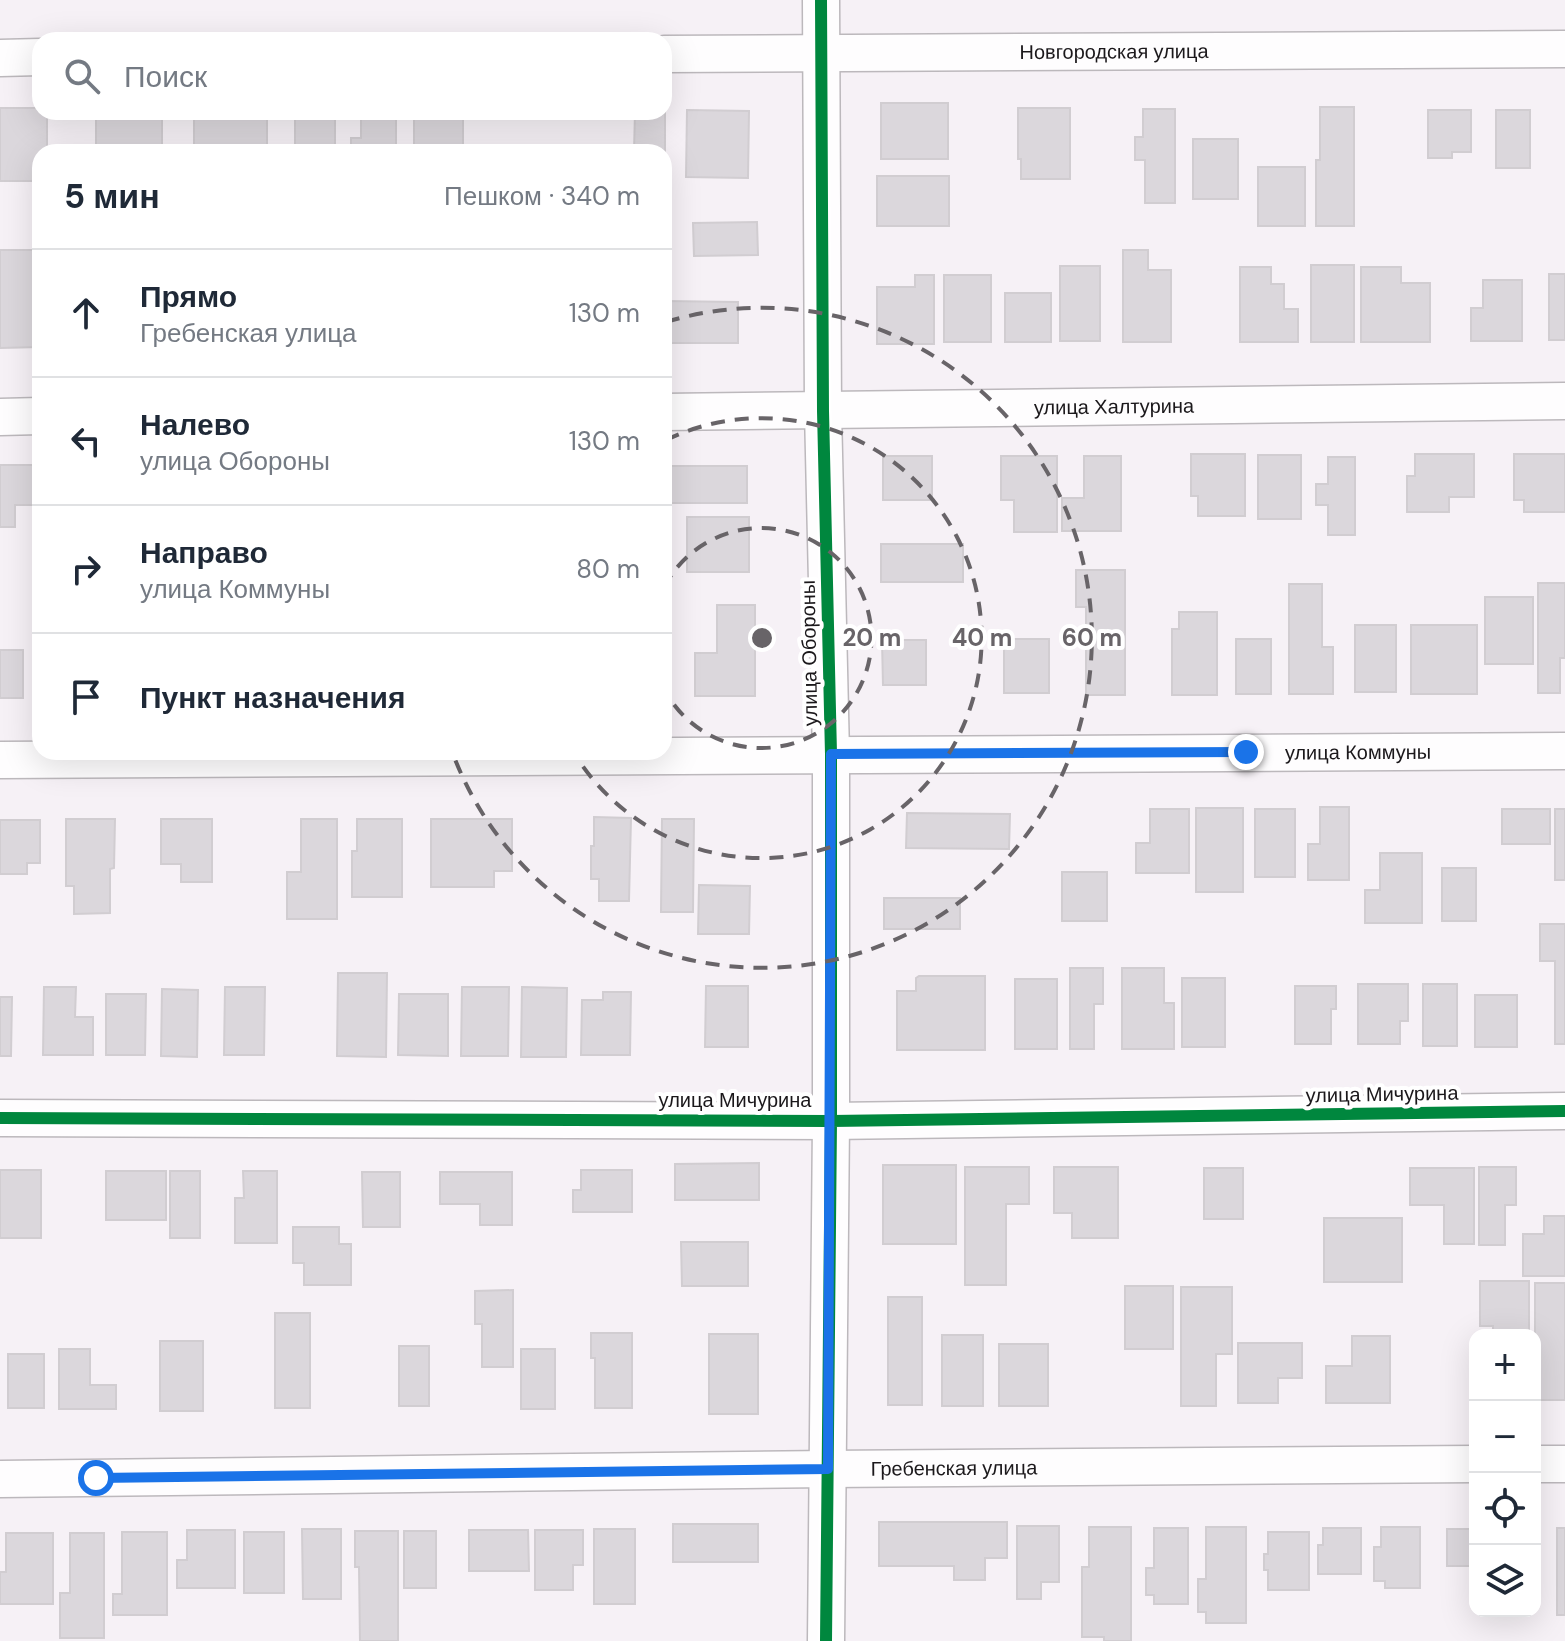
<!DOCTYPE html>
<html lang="ru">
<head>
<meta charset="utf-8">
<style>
  :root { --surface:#fff; --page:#f6f6f7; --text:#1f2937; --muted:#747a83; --line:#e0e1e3 }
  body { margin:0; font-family:"DM Sans",sans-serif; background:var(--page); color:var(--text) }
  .controls { position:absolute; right:24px; bottom:24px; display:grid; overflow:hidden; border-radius:16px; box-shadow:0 8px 32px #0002 }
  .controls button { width:72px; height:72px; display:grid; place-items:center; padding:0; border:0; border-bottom:2px solid var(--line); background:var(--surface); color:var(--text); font:40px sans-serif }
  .stop { position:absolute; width:24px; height:24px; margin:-18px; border:6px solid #1a73e8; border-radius:50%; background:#fff }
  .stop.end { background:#1a73e8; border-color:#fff; box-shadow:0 2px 8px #0008 }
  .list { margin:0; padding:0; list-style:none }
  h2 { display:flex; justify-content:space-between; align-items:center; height:104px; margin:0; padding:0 32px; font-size:34px }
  h2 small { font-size:26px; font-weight:400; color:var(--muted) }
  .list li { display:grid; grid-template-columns:52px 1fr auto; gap:24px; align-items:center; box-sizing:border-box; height:128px; padding:0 32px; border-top:2px solid var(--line) }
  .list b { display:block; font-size:30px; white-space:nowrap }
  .list p { margin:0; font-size:26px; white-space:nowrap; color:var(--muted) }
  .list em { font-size:26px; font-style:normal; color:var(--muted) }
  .icon { flex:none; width:44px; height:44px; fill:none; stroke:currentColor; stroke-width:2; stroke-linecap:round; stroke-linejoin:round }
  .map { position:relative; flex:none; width:1565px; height:1641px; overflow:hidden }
  .search { position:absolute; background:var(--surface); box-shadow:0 8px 32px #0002; left:32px; top:32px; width:640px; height:88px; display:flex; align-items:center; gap:20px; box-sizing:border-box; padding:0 28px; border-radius:24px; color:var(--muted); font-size:30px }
  .panel { position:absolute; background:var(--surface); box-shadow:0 8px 32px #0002; left:32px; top:144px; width:640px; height:616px; border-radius:24px }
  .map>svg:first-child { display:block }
</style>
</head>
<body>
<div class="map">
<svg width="1565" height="1641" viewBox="0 0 1565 1641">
  <rect width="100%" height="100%" fill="#f6f1f6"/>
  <path fill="#dbd7dc" stroke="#d1cdd1" stroke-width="2" d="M881,103H948V159H881Z
    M1320,107H1354V226H1316V160H1320Z
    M0,108H40V112H47V152H40V181H0Z
    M1018,108H1070V179H1021V159H1018Z
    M1143,109H1175V203H1145V160H1135V137H1143Z
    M687,110L749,111L748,178L686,177Z
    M1428,110H1471V152H1452V158H1428Z
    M1496,110H1530V168H1496Z
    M664,111H665V223L664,152H634L635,112Z
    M96,112H162V152H96Z
    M194,112H267V152H194Z
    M295,112H335V152H305V145H295Z
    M361,112H396V152H351V138H361Z
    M414,112H463V146H457V152H414Z
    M1193,139H1238V199H1193Z
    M1258,167H1305V226H1258Z
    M877,176H949V226H877Z
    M757,222L758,255L694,256L693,223Z
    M0,250H40V347L0,348Z
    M1123,250H1148V270H1171V342H1123Z
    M1311,265H1354V342H1311Z
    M1060,266H1100V341H1060Z
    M1240,267H1271V284H1284V309H1298V342H1240Z
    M1361,267H1401V283H1430V342H1361Z
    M1549,274H1565V340H1549Z
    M915,275H934V344H877V287H915Z
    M944,275H991V342H944Z
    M1483,280H1522V341H1471V308H1483Z
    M1005,293H1051V342H1005Z
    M664,301L738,302V343H664Z
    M1191,454H1245V516H1198V496H1191Z
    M1415,454H1474V497H1449V512H1407V476H1415Z
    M1514,454H1565V512H1524V500H1514Z
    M1258,455H1301V519H1258Z
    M883,456H932V500H883Z
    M1001,456H1057V532H1014V500H1001Z
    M1084,456H1121V531H1062V498H1084Z
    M1328,457H1355V535H1328V505H1316V484H1328Z
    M0,465H39V505H15V527H0Z
    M664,466H747V503H664Z
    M687,517H749V572H687Z
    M881,544H963V582H881Z
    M1076,570H1125V695H1086V607H1076Z
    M1538,583H1565V658H1560V693H1538Z
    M1289,584H1322V647H1333V694H1289Z
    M1485,597H1533V664H1485Z
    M717,605H755V696H695V653H717Z
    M1179,612H1217V695H1172V629H1179Z
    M1355,625H1396V692H1355Z
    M1411,625H1477V694H1411Z
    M1004,639H1049V693H1004Z
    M1236,639H1271V694H1236Z
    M882,640H926V685H883Z
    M0,650H23V698H0Z
    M1320,807H1349V880H1308V844H1320Z
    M1196,808H1243V892H1196Z
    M1150,809H1189V873H1136V843H1150Z
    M1255,809H1295V877H1255Z
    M1502,809H1550V844H1502Z
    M1555,809H1565V880H1555Z
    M907,813L1010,814L1009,849L906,848Z
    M594,817L631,818L629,901H599V879H591V846H594Z
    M66,819H115L114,868L110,869V913L74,914V886H66Z
    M161,819H212V882H181V864H161Z
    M301,819H337V919H287V872H301Z
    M357,819H402V897H352V851H357Z
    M431,819H512V871H494V887H431Z
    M662,819H694L693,912H661Z
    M0,820H40V863H27V874H0Z
    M1380,853H1422V923H1365V890H1380Z
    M1442,868H1476V921H1442Z
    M1062,872H1107V921H1062Z
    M699,885L750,886L749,934H698Z
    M884,898H960V929H884Z
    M1540,924H1565V1044H1555V961H1540Z
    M1070,968H1103V1004H1094V1049H1070Z
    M1122,968H1164V1003H1174V1049H1122Z
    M338,973H387L386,1057L337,1056Z
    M919,976H985V1050H897V991H916V978Z
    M1182,978H1225V1047H1182Z
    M1015,979H1057V1049H1015Z
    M1358,984H1408V1021H1400V1044H1358Z
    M1423,984H1457V1046H1423Z
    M706,986H748V1047H705Z
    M1295,986H1336V1009H1331V1044H1295Z
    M44,987H76L75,1017H93V1055H43Z
    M225,987H265L264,1055H224Z
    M462,987H509L508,1056H461Z
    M522,987L567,988L566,1057H521Z
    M162,989L198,990L197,1057L161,1056Z
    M603,992H631L630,1055H581L582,1000H603Z
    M106,994H146L145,1055H106Z
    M399,994H448V1056L398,1055Z
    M1475,995H1517V1047H1475Z
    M0,997H12L11,1056H0Z
    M759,1163V1200H675V1164Z
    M883,1165H956V1244H883Z
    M965,1167H1029V1204H1006V1285H965Z
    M1054,1167H1118V1238H1072V1213H1054Z
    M1479,1167H1516V1205H1505V1245H1479Z
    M1204,1168H1243V1219H1204Z
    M1410,1168H1474V1244H1444V1205H1410Z
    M0,1170H41V1238H0Z
    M581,1170H632V1212H573V1190H581Z
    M106,1171H166V1220H106Z
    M170,1171H200V1238H170Z
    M243,1171H277V1243H235V1198H244Z
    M362,1172H400V1227H363Z
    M440,1172H512V1225H480V1204H440Z
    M1544,1216H1565V1276H1523V1234H1544Z
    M1324,1218H1402V1282H1324Z
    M293,1227H339V1244H351V1285H304V1263H293Z
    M681,1242H748V1286H682Z
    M1480,1281H1529V1335H1493V1326H1480Z
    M1535,1283H1565V1400H1535Z
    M1125,1286H1173V1349H1125Z
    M1181,1287H1232V1354H1216V1406H1181Z
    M513,1290V1367H482V1324H475V1291Z
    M888,1297H922V1405H888Z
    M275,1313H310V1408H275Z
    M591,1333H632V1408H595V1358H591Z
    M709,1334H758V1414H709Z
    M942,1335H983V1406H942Z
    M1352,1336H1390V1403H1326V1366H1352Z
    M160,1341H203V1411H160Z
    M1238,1343H1302V1378H1278V1403H1238Z
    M999,1344H1048V1406H999Z
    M399,1346H429V1406H399Z
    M59,1349H90V1385H116V1409H59Z
    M521,1349H555V1409H521Z
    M8,1354H44V1408H8Z
    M879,1522H1007V1558H985V1580H954V1566H879Z
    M673,1524H758V1562H673Z
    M1017,1526H1059V1582H1041V1599H1017Z
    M1089,1527H1131V1641H1104V1637H1082V1567H1089Z
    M1206,1527H1246V1623H1206V1612H1198V1579H1206Z
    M1381,1527H1420V1588H1385V1581H1374V1547H1381Z
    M1154,1528H1188V1604H1154V1595H1146V1568H1154Z
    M1323,1528H1361V1574H1318V1545H1323Z
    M1557,1528H1565V1615H1557Z
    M302,1529H341V1599H303Z
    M594,1529H635V1604H594Z
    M1447,1529H1475V1566H1447Z
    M187,1530H235V1588H177V1560H187Z
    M469,1530H528L529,1571H469Z
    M535,1530H583V1565H573V1590H535Z
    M355,1531H398V1641H360L359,1567H355Z
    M404,1531H436V1588H404Z
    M122,1532H167V1615H113V1594H122Z
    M244,1532H284V1593H244Z
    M1268,1532H1309V1590H1268V1570H1264V1554H1268Z
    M6,1533H53V1604H0V1572H6Z
    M70,1533H104V1638H60V1593H70Z"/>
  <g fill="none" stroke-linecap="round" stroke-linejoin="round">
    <g stroke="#bcb8bc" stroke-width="39">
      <g id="street">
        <path d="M821,0L823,411L831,754V1121L826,1641"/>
        <path id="s1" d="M664,54L1565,49"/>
        <path d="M0,58L40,57"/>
        <path id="s2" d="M664,412L1565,401"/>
        <path d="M0,417L40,416"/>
        <path id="s3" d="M0,760L1565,751"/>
        <path d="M0,1118L831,1121L1565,1111"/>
        <path d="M1535,1464H1565"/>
        <path id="s4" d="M0,1479L828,1469L1475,1464"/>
      </g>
    </g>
    <use href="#street" stroke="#fefdfe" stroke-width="36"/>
    <g stroke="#fff" stroke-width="17">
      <path id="cycleway" d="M821,0L823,411L831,754V1121L826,1641
        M0,1118L831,1121L1565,1111"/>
    </g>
    <use href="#cycleway" stroke="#00873e" stroke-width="12"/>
  </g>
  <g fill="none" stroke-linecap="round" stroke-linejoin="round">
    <path stroke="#1a73e8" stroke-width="10" d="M96,1478L828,1469L831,754L1246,752"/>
  </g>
  <g fill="none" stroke="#686468" stroke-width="4" stroke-dasharray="14 10">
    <path d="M664 587A110 110 0 1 1 664 689"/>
    <path d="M666 440A220 220 0 1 1 574 753"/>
    <path d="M666 322A330 330 0 1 1 453 754"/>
  </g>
  <g text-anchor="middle" stroke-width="8" stroke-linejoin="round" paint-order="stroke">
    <g font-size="20" fill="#1b181b" stroke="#fff">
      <text dy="7" stroke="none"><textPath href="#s1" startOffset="450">Новгородская улица</textPath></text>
      <text dy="7" stroke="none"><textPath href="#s2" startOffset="450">улица Халтурина</textPath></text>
      <text transform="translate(809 653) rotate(-91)" y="7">улица Обороны</text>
      <text dy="7" stroke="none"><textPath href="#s3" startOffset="1358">улица Коммуны</textPath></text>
      <text transform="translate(1382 1094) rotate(-1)" y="7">улица Мичурина</text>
      <text x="735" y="1107">улица Мичурина</text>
      <text dy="7" stroke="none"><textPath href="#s4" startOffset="954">Гребенская улица</textPath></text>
    </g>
  </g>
  <circle cx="762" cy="638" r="12" fill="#686468" stroke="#fff" stroke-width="4"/>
  <g font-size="24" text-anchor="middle" font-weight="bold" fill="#686468" stroke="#fff" stroke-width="8" stroke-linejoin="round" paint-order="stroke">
    <text x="872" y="646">20 m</text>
    <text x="982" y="646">40 m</text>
    <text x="1092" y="646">60 m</text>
  </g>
</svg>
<div class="controls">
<button>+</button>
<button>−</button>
<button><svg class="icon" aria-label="locate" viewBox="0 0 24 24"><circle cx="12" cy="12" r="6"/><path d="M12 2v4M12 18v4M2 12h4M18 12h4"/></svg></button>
<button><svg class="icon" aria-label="layers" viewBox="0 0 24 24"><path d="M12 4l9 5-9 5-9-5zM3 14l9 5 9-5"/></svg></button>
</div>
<div class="stop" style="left:96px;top:1478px"></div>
<div class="stop end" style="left:1246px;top:752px"></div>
<div class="search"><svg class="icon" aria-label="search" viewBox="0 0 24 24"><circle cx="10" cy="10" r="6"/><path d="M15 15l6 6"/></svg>Поиск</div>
<section class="panel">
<h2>5 мин<small>Пешком · 340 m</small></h2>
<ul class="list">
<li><svg class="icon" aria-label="ahead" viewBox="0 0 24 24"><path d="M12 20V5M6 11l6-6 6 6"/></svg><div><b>Прямо</b><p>Гребенская улица</p></div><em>130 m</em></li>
<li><svg class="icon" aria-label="left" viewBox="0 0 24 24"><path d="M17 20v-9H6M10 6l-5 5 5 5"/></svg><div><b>Налево</b><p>улица Обороны</p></div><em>130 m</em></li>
<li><svg class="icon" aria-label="right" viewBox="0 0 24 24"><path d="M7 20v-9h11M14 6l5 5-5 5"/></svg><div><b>Направо</b><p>улица Коммуны</p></div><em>80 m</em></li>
<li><svg class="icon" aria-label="arrive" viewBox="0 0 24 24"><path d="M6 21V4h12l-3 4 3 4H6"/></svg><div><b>Пункт назначения</b></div></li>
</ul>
</section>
</div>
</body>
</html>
